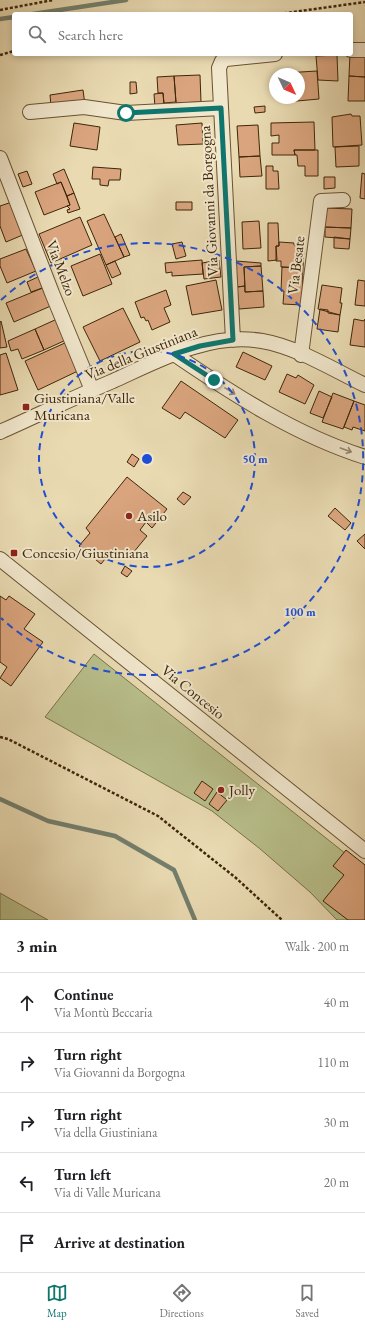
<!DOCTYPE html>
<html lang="en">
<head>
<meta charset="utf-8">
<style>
  :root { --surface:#fff; --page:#f2f2f2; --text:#202124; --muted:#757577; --line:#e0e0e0; --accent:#0f766e }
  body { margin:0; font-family:"EB Garamond",serif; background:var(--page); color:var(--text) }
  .compass { position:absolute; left:269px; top:68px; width:36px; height:36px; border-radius:50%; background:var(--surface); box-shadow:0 2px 6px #0003; rotate:134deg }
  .stop { position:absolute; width:12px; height:12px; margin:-9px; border:3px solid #0f766e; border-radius:50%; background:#fff }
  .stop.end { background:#0f766e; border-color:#fff; box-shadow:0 1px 4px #0008 }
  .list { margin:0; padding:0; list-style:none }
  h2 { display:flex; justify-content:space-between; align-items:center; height:52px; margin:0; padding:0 16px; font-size:17px }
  h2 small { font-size:13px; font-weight:400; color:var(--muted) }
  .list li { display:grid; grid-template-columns:26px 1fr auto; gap:12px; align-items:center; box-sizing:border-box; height:60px; padding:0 16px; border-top:1px solid var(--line) }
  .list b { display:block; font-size:15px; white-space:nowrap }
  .list p { margin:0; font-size:13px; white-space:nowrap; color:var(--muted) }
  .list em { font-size:13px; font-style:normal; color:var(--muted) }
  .icon { flex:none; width:22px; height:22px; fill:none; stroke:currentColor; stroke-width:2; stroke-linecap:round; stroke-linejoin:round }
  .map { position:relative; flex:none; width:365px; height:920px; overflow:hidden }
  .search { position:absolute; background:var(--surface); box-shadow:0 2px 6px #0003; left:12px; right:12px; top:12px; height:44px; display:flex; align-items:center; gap:10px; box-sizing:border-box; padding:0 14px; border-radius:4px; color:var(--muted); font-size:15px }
  .sheet { height:352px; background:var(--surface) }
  nav { display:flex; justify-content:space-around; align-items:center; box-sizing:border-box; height:56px; border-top:1px solid var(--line); background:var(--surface); font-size:11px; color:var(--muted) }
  nav a { display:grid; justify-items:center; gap:2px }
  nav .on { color:var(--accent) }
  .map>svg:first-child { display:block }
</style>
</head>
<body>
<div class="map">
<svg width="365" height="920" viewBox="0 0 365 920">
  <rect width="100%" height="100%" fill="#e9dab2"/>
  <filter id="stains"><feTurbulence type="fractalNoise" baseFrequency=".005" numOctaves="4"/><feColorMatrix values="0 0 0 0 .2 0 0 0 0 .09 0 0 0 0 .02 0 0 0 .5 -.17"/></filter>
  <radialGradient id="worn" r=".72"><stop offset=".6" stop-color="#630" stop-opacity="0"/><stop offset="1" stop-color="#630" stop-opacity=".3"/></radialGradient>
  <path fill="#b8bf8b" stroke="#7b724a" d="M94,654L365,869V920H337L310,892L259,848L212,811L45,717Z
    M0,893L48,920H0Z"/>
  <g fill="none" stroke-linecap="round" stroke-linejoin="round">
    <path stroke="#737f6d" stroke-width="4.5" d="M33,14L126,0
      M0,19L14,17
      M0,799L48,821L115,836L174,870L195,920"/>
  </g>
  <path fill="#daa57e" stroke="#3e2609" d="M350,54H365V77L349,76Z
    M337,55L338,81L318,80L316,56Z
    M317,71L319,99L286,102V98H299V74L284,73Z
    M200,75L201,102L176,103L174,76Z
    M174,76L176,102L164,103L163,93H158L157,77Z
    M349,76L365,77V101H348Z
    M130,82H136L137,93L130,94Z
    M83,90L85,105L51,106L50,95Z
    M163,93L164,106L155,107L154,94Z
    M265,106V112L255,113L254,107Z
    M351,114L352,116H360L362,145L333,147L332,117Z
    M314,122L315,150H294L295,155H272V143H279V135L271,136V123Z
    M74,123L100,127L97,150L70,146Z
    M202,123L203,144L178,145L176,125Z
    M258,125L260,156L239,157L237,126Z
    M359,146V166L336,167L335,147Z
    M294,150H318V176H305V166H298L297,155H295Z
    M260,156L262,176L240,177L239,157Z
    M266,166H273V171H278L279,189H266Z
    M93,167L121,169L120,180H109L108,186L100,185V179H92Z
    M64,169L74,193L67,196L61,182L57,184L53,174Z
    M27,171L32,184L23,187L18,174Z
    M362,173L365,174V199L360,198Z
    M324,177H335V188L324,189Z
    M61,182L70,205L44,215L35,192Z
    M74,193L80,209L68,213L67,210L70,209L67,206L70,205L67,196Z
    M12,202L25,234L6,242L0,226V206Z
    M176,202H192V210H176Z
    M324,208L352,209L351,228L323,227Z
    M104,214L124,257L106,265L87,221Z
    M80,217L92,245L51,263L39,234Z
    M259,221L261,248L243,249L242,222Z
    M268,223H278L279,246H276L277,260L268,261Z
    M325,227L351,228L350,239L325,237Z
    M121,234L130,255L124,257L115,237Z
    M334,237L350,239L349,249L334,248Z
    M182,242L186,256L176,259L172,244Z
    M279,242L294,243V245H304L303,268L281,267V261H276V246H279Z
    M26,249L36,271L7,283L0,266V259Z
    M100,254L112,284L83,296L71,266Z
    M202,260L203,274L172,276V272L166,273L165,263Z
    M219,260L221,277L204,279L202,263Z
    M115,261L121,274L112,278L106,265Z
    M236,261L261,263V266L244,267L245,286L237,287Z
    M261,266L263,291L245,292L244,267Z
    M282,267L303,268L302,305L283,304L284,291H281Z
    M40,276L45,287L31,292L27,282Z
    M216,280L222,310L192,315L186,286Z
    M358,280L365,281V306L355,305Z
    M322,285L342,288L340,303H342L340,315L318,309Z
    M245,286V292L263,291L264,307L239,309L237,287Z
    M45,287L53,305L14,322L6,303Z
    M166,290L171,305L164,308L170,322L152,330L148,320L146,321L144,317L141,318L135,302Z
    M123,308L140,342L100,361L83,327Z
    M320,309L328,310V313L340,315L338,332L317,329Z
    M57,319L66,340L44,350L35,329Z
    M354,319L364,321L365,319V347L350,345Z
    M1,321L7,347L0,348V322Z
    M35,329L44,350L22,359L18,349L11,351L8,341Z
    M67,342L80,370L38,390L25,361Z
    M243,352L272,366L265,380L236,367Z
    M6,353L18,390L0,395V355Z
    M287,374L296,378L298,375L314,385L305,404L279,392Z
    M181,381L238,420L225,438L185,412L180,419L162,408Z
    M319,391L332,397L323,418L310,413Z
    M333,393L354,401L343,429L322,422Z
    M354,401L365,405V431L353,427L352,430L344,427Z
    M132,454L139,459L134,467L127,462Z
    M127,477L167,509L152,528L146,522L140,530L147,536L128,559L114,548L101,564L79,546L90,533L86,528Z
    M183,492L191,497L184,505L177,499Z
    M335,508L351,523L345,530L328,516Z
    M365,534V549L357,541Z
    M125,566L132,571L127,577L121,573Z
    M0,596L6,600L9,596L35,614L24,629L43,642L11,686L0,678L7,667L0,662Z
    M202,781L213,789L205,801L194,793Z
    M217,792L227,800L218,811L209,804Z
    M346,850L365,865V920H348L323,901L344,875L333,866Z"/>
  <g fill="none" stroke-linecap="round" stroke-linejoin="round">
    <g stroke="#695333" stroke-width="16">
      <path id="minor" d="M351,50H365
        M30,112L84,107L126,113L221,108
        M0,158L52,293L92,390
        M233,340L219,68L222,61L226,59L275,54
        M174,354C234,395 296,435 365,457
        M301,355L321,201L343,200
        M0,432C38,415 75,397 113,381C159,360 210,332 262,341C297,347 334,370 365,385
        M0,559L365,851"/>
    </g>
    <path stroke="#3e2609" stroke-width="2.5" stroke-dasharray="3 2" stroke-linecap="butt" d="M0,10L53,0
      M279,14L365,2
      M0,55L14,51
      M0,737L8,739L158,816L236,878L282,920"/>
    <use href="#minor" stroke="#f1e7cd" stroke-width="14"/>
  </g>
  <defs><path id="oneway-shaft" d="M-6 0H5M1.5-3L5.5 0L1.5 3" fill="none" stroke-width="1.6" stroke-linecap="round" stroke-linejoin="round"/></defs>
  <g stroke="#98866b">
    <use href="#oneway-shaft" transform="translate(230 391) rotate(32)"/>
    <use href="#oneway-shaft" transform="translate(346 450) rotate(20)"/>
  </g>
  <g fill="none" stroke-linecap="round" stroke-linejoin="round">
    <path stroke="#0f766e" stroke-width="5" d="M126,113L221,108L233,340L200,346L174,354L214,380"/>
  </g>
  <g fill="none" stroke="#1d4ed8" stroke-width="2" stroke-dasharray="7 5">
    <circle cx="147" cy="459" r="108"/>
    <path d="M1 300A216 216 0 1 1 1 618"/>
  </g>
  <g fill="#8f2418" stroke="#f1e7cd" stroke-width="1.5">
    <rect x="22" y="403" width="8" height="8" rx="2"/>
    <circle cx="129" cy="516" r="4"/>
    <rect x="10" y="549" width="8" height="8" rx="2"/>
    <circle cx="221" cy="790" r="4"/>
  </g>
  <g text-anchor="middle" stroke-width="4" stroke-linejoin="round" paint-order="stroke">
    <g font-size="15" fill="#3e2609" stroke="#f1e7cd">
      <text transform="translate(209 201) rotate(-93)" y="5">Via Giovanni da Borgogna</text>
      <text transform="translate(296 265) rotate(-83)" y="5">Via Besate</text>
      <text transform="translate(61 268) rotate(69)" y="5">Via Melzo</text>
      <text transform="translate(141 353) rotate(-22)" y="5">Via della Giustiniana</text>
      <text transform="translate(193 692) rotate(39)" y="5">Via Concesio</text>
    </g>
    <g font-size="15" fill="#3e2609" stroke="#f1e7cd" text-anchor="start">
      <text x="34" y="403">Giustiniana/Valle<tspan x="34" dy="17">Muricana</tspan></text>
      <text x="137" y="521">Asilo</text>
      <text x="22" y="558">Concesio/Giustiniana</text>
      <text x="229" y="795">Jolly</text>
    </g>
  </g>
  <circle cx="147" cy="459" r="6" fill="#1d4ed8" stroke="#f1e7cd" stroke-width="2"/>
  <g font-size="12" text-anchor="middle" font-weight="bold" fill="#1d4ed8" stroke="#f1e7cd" stroke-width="4" stroke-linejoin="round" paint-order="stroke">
    <text x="255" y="463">50 m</text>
    <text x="300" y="616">100 m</text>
  </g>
  <rect width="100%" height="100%" filter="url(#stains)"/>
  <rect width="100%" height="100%" fill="url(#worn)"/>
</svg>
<svg class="compass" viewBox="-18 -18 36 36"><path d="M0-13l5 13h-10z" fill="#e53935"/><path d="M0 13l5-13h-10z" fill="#757577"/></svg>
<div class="stop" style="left:126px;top:113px"></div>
<div class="stop end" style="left:214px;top:380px"></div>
<div class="search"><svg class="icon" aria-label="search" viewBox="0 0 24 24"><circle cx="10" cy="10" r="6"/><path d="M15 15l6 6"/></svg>Search here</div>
</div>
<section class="sheet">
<h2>3 min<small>Walk · 200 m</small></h2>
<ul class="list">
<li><svg class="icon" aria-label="ahead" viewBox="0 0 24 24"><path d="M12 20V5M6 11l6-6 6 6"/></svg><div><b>Continue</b><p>Via Montù Beccaria</p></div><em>40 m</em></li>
<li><svg class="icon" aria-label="right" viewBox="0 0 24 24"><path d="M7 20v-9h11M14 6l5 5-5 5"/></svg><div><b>Turn right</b><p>Via Giovanni da Borgogna</p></div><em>110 m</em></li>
<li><svg class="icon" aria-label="right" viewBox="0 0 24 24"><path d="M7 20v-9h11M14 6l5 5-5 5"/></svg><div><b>Turn right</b><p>Via della Giustiniana</p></div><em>30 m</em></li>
<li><svg class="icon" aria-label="left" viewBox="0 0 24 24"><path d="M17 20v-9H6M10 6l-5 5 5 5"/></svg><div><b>Turn left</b><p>Via di Valle Muricana</p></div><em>20 m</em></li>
<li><svg class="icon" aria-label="arrive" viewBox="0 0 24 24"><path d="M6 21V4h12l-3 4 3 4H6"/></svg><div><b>Arrive at destination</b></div></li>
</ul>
</section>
<nav>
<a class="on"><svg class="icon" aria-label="map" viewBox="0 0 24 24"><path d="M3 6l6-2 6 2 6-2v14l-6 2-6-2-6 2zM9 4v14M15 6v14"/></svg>Map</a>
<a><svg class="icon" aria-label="directions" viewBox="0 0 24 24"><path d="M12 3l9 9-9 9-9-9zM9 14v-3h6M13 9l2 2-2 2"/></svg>Directions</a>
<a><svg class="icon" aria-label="saved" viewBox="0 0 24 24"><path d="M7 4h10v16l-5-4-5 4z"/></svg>Saved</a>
</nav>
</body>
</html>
